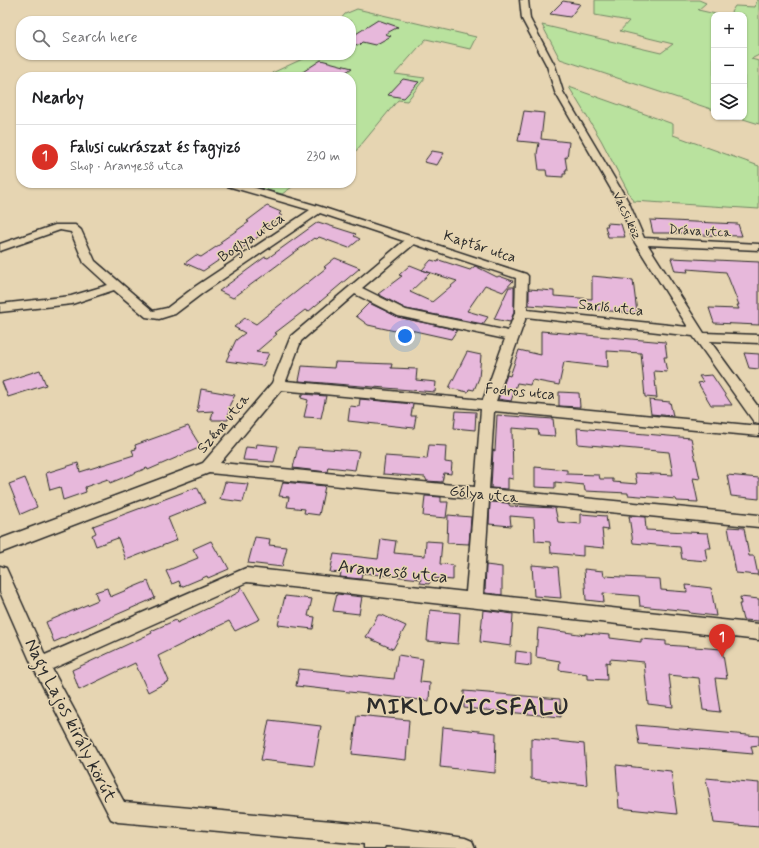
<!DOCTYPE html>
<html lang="en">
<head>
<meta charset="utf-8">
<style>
  :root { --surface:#fff; --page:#f6f6f6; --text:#202124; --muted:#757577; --line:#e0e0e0; --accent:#d93025 }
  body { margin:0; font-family:Mynerve,sans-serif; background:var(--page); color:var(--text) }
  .controls { position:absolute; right:12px; top:12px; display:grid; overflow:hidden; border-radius:8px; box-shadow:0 1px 3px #0004 }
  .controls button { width:36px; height:36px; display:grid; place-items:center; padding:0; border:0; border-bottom:1px solid var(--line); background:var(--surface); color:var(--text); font:20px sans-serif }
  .you { position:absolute; left:405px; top:336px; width:14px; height:14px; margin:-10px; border:3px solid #fff; border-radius:50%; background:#1a73e8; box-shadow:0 0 0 6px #1a73e833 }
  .badge { display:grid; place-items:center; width:26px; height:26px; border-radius:50%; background:var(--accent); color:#fff; font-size:13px; font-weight:700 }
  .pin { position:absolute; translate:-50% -33px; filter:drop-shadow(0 1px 2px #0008) }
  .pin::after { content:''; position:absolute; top:21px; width:14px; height:12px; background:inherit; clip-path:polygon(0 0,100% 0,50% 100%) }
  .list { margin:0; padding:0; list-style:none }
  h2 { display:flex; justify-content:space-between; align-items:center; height:52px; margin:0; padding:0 16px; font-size:17px }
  h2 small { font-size:13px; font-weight:400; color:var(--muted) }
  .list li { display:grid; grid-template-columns:26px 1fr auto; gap:12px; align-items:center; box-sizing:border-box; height:64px; padding:0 16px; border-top:1px solid var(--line) }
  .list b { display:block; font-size:15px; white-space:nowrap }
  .list p { margin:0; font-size:13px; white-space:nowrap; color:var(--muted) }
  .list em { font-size:13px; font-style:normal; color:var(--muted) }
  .icon { flex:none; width:22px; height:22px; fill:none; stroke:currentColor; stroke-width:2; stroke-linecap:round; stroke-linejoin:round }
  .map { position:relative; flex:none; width:759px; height:848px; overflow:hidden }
  .search { position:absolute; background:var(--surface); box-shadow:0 1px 3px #0004; left:16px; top:16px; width:340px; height:44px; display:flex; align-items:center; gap:10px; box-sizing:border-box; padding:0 14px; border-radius:16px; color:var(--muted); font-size:15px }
  .panel { position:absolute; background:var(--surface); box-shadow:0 1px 3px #0004; left:16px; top:72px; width:340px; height:116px; border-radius:16px }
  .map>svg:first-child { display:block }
</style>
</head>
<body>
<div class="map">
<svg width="759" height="848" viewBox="0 0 759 848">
  <rect width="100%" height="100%" fill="#e6d5b2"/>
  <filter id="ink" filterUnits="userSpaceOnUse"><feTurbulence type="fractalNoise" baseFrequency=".025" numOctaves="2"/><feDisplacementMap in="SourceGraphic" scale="8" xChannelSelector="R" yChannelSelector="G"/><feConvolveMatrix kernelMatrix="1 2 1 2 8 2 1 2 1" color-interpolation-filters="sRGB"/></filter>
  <g filter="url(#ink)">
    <path fill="#b9e29e" stroke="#728664" d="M595,0H699L706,3L698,10L720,15H714V110L560,59L542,25L661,53L673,44L620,31L629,21L595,15Z
      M757,0H759V55L751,59L759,61V124L737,117H744V15H729L735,6L755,7Z
      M357,9L476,37L470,49L426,39L395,74L425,78L407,101L398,100L351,157V77H285L272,73L311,55H351V21H339L345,14Z
      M569,87L673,124V135L759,166V209L633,201L601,140Z
      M238,183H298L282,194Z"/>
    <path fill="#e7b8db" stroke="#2b2b2b" d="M563,1L580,4L570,17L550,14Z
      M378,20L398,27L385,34L391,36L375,45L362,42L359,45L351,44V37Z
      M321,60L352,68L339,77H295Z
      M403,79L419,82L404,98L388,95Z
      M524,111L544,113L541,139L569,142L567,158L565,157L567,170H565L566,174H563V177L547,176L546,170H539L537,154L539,143L518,141Z
      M432,151L444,153L437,165L424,162Z
      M267,206L281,212L279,214L282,216L262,230L265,232L244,247L229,257L225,256L203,271L185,263L196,255L201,257L222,243L220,242L249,222L247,221Z
      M650,220L738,224L742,236L700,235V233H653Z
      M318,222L356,234L354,236L360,239L349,248L319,237L317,239L314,238L233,298L219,291L265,257L268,258Z
      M607,223L621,224L625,237H608L605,226H608Z
      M335,258L360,268L308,312L305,310L275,333L277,334L256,352L269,353L263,366L226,361L236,340L245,333L234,327L245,318L256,324L326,268L324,267Z
      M671,258L759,262V325L714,323L709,308L739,309L737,305H739L726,272L687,269L688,272L675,271Z
      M431,260L438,262L439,260L470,270L475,266L497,277L499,276L513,281L503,292L485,285L467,311L488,317L483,324L406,309L378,294L402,276L399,275L410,265L430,273L410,292L432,302L457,281L422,270Z
      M592,276L633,280L637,313L529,305V289L554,291V296L592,299Z
      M509,287H514V312L510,322L494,319Z
      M369,303L398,317L457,330L451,339L406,329L404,333L368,325L356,316Z
      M541,331L665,342L667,357H664L667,372L654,371L657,398L645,397L641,353L607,351L608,367L564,362L559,385L532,380L530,385L517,383L511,401L498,399L507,375L510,376L519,350L541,355Z
      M467,352L481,355L479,378L474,390L469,389L468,392L449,388Z
      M744,353L759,354V369L749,368Z
      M335,362L392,364L391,368L417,369L416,380L436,382L435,392L299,381L302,366L334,368Z
      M40,370L46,385L8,397L2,382Z
      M712,375L732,405H711L698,383L703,382L699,376Z
      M201,389L235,395L230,404L228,420H211L213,411L197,412Z
      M559,392L579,393L580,407L559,406Z
      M302,394L326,396L321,418L304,417L308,400L301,398Z
      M360,399L413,404L411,416H416L414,428L348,421L350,406L359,407Z
      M649,400L670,402L673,416L651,414Z
      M456,411L476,412L475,430L454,428Z
      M497,415L553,419L555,436L539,435L538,430L512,428L513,479L508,478V489L491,488L493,450L495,451Z
      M188,426L201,447L148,470L147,468L110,483L108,479L85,487L86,492L63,500L60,487L50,490L46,473L78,463L80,472L134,455L132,450L136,449L135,445Z
      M577,428L691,438L700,479L693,478L698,502L677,501L676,499L628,495V493L585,491L584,485L555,482V488L535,487V467L567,470V474L599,475L600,479H613V482L637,484L635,473L673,475L669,452L578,444Z
      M257,444L278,446L274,462L243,460L246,447L256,448Z
      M429,445L446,446L445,462L452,463L451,474L444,473L442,482L427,481L425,477L383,474L385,456L427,459Z
      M298,447L359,451L355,470L328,467L327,472L293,468Z
      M727,475L759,478V499L731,496Z
      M25,478L37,507L21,514L9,484Z
      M225,482L248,484L243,502L220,499Z
      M283,482L325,486L319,515L304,513L305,509L287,507L289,497L279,496Z
      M197,487L205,503L168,518L177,540L126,560L118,538L96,546L92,535L96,533L93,526Z
      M425,496L441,497V502H448L446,518L423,516Z
      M490,502L508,503L510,506L555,508L558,522L581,524V514L606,516L608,530L602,529L604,548L583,546V556L551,553L550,542L535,541L534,518L510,516L511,526L489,524Z
      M448,515L471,517L469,544L447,543Z
      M629,516L645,517L646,530L708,533L711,548H705L707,561L682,559L680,547L633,543Z
      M728,527L744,528L749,556H754L758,575L736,573Z
      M255,537L270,539L269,545L287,547L282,567L248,563Z
      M381,539L396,541L394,553L425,556L426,541L442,542L440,564L453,565V580L432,578L429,584L420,583L421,579L362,573L361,579L340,577L341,573L330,572L334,554L378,559Z
      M211,541L220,557L222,556L229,569L208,578L207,576L181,587L179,581L172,584L166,571L198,558L193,549Z
      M486,565L502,567V595L485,593Z
      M532,565L558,567L561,598L534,596Z
      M584,569L603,571L604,576L660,579L661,590L687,592L686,585L711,588L716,616L690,613L689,611L640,606L639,596L603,593L604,602L586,600Z
      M148,581L155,598L54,642L46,622L98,600L95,592L107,588L110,597Z
      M241,586L260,619L235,631L229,621L158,656L169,681L148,692L135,663L79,690L72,670L152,633L151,631L176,620L177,623L219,603L239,592Z
      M337,594L362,597L359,614L333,611Z
      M285,596L312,599L308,616L315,617L313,629L278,625Z
      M740,597L759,599V621L743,620L739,604H741Z
      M430,610L460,613L458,644L427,641Z
      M483,610L513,614L511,646L480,642Z
      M378,615H382L406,626L393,649L366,637Z
      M538,628L585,635V633L610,635V638L641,642V639L666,641V645L722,649L727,679L715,678L720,712L703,710L699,678L669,675L673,707L648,704L644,662L610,659V663L606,662L607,680L588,679V674L559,670L560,661L536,657Z
      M516,651L531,653V666L515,664Z
      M398,655L423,659L420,682L430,683L429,701L296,686L299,669L394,679Z
      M464,691L560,699L561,717L464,708Z
      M357,715L409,720L406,760L352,754Z
      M269,720L321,726L314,766L261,760Z
      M636,725L759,736V745L751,746L753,754L639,744Z
      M443,727L496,733L495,773L440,767Z
      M531,738L584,744L587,785L531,779Z
      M616,765L671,771L677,814L619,808Z
      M706,778L759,783V827L714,823Z"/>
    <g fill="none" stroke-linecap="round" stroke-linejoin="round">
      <g stroke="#2b2b2b" stroke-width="3">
        <path id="minor" d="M520,0H528L530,19L555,66L563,92L629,203L644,238L759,244V250L648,245L704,333L759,335V343L710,341L759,408V423L754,422L693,336L526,317L496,401L759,426V436L494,411L489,489L759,515V527L489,500L483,594L759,624V640L247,582L52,669L124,802L376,825L465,838L472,841L475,848L385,846L384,848H364V844L118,822L111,819L32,665L0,592V566L6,568L45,655L246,568L466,592L474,499L209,473L0,553V539L203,463L272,383L291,336L404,241L320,213L204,292L175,314L159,319L146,317L114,290L72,304L0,312V304L71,296L108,285L84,263L71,232L60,230L0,251V244L55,225H75L81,230L95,261L153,311L167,308L196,286L310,210L224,185L223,183H239L318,206L526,274L528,276L527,310L688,327L634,241L619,203L555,92L547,66L522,19ZM414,244L516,278L515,313L508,331L406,310L362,288ZM355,294L398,316L505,339L483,400L286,381L301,341ZM281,390L481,409L475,487L220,463Z"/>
      </g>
      <use href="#minor" fill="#e6d5b2" fill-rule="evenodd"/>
    </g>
  </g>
  <g text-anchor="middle" stroke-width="3" stroke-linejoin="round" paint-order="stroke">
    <g font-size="13" fill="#2b2b2b" stroke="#e6d5b2">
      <text transform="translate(628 215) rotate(65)" y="5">Vacsi köz</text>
      <text transform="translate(700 230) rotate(3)" y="5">Dráva utca</text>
    </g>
    <g font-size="15" fill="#2b2b2b" stroke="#e6d5b2">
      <text transform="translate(251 237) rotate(-34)" y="5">Boglya utca</text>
      <text transform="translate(480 246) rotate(18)" y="5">Kaptár utca</text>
      <text transform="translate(611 307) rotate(6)" y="5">Sarló utca</text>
      <text transform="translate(520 391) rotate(5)" y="5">Fodros utca</text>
      <text transform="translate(223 423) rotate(-50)" y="5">Széna utca</text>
      <text transform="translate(484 494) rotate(6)" y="5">Gólya utca</text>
    </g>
    <g font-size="18" fill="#2b2b2b" stroke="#e6d5b2">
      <text transform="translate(393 571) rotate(6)" y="6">Aranyeső utca</text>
      <text transform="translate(71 720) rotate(63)" y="6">Nagy Lajos király körút</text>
    </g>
    <g font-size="23" font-weight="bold" letter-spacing="1" fill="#2b2b2b" stroke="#e6d5b2">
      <text x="468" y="714">MIKLOVICSFALU</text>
    </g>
  </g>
</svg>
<div class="controls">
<button>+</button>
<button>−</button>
<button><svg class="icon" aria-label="layers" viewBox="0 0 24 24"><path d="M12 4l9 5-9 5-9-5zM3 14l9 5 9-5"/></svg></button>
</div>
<div class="you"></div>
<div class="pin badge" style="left:722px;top:657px">1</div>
<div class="search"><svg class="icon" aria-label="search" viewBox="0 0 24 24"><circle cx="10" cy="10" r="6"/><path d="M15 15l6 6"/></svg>Search here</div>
<section class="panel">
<h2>Nearby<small></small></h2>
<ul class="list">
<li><span class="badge">1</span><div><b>Falusi cukrászat és fagyizó</b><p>Shop · Aranyeső utca</p></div><em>230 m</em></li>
</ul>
</section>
</div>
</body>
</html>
